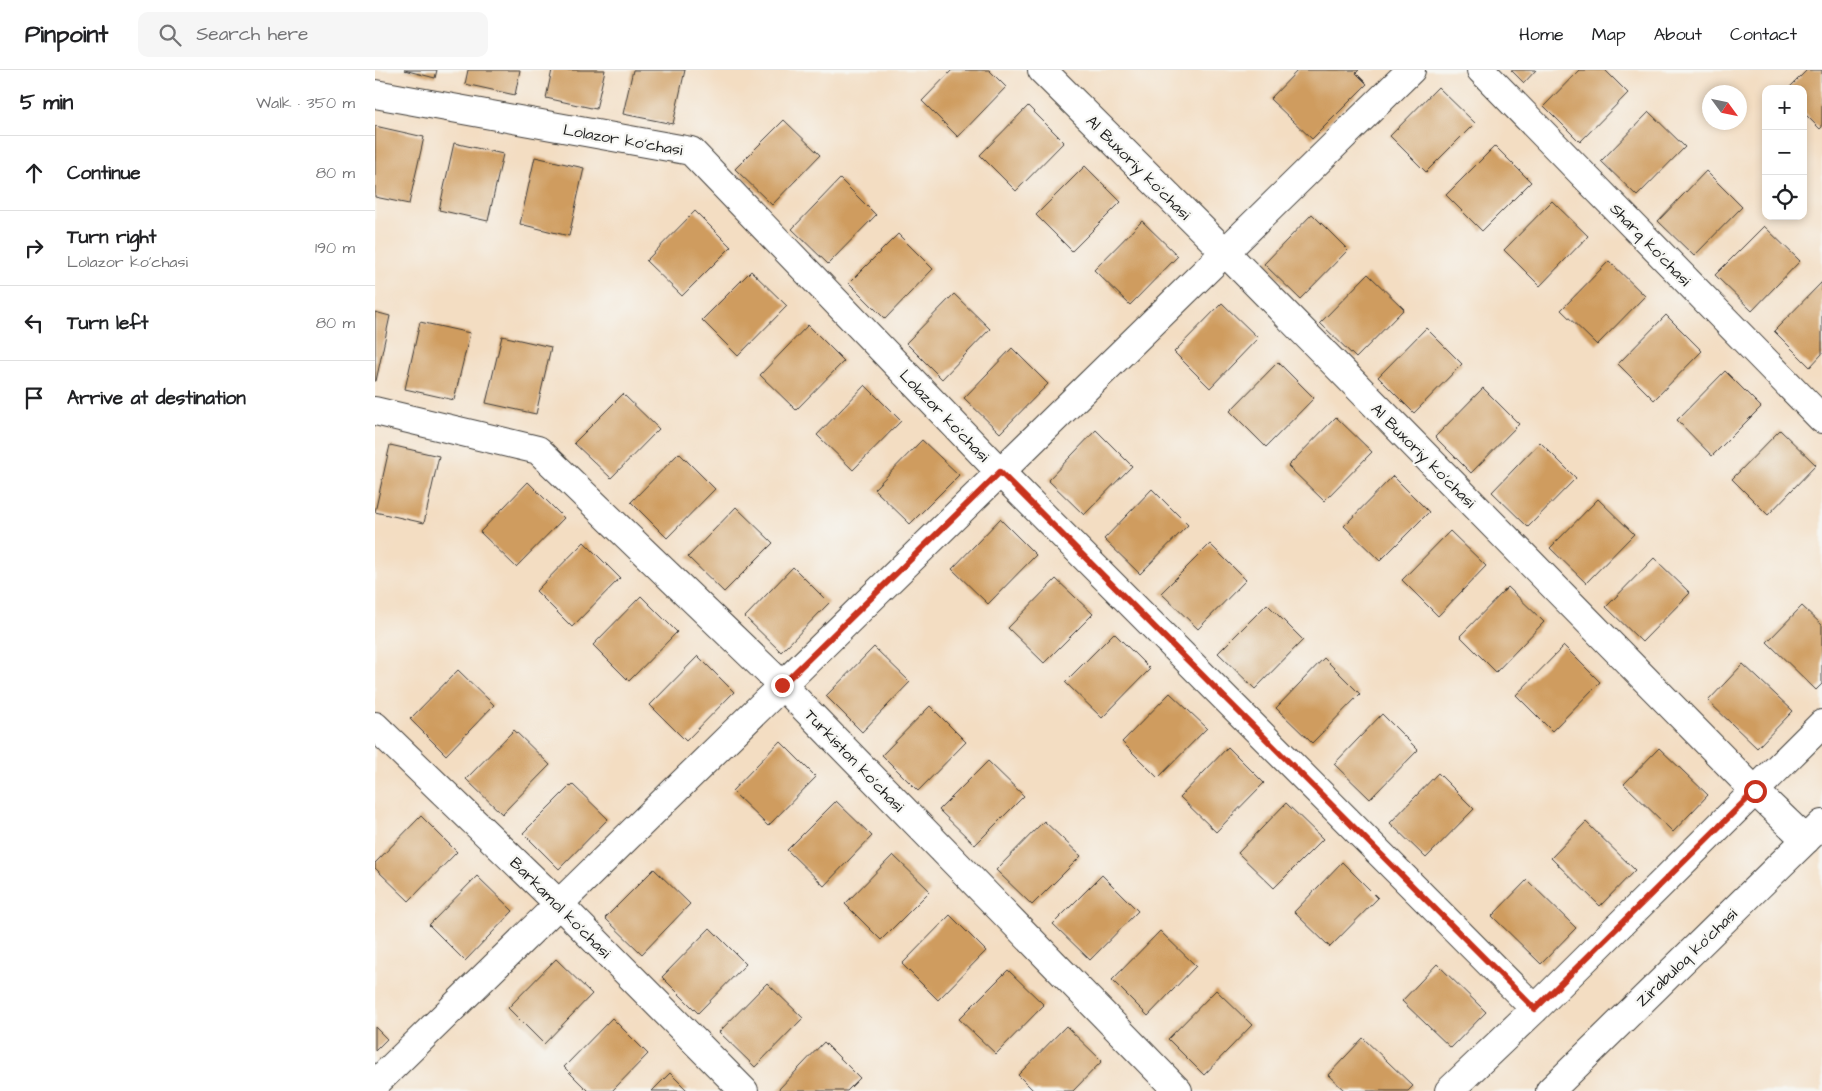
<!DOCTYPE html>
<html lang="en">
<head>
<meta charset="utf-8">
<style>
  :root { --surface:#fff; --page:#f6f6f6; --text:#202124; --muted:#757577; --line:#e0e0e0 }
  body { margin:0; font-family:"Architects Daughter",sans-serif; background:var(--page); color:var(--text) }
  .controls { position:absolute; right:15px; top:15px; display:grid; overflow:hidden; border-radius:10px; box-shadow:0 2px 8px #0003 }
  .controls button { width:45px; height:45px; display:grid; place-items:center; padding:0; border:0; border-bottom:1px solid var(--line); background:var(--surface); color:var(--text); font:25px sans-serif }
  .compass { position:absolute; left:1327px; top:15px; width:45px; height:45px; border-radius:50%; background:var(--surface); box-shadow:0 2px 8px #0003; rotate:123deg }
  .stop { position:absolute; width:15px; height:15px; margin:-11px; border:4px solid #c8321e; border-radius:50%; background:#fff }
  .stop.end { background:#c8321e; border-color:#fff; box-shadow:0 1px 5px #0008 }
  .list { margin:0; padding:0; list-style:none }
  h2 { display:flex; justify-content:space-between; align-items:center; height:65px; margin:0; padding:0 20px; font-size:21px }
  h2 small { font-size:16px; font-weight:400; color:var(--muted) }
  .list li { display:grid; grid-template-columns:32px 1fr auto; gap:15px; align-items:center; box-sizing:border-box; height:75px; padding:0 20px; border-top:1px solid var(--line) }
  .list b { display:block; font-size:19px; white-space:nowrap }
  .list p { margin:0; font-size:16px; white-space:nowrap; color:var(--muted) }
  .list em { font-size:16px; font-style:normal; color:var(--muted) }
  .icon { flex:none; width:28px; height:28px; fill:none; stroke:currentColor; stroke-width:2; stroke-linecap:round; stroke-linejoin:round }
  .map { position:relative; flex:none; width:1447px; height:1021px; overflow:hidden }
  header { display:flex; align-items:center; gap:30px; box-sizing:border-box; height:70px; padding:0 25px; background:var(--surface); border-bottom:1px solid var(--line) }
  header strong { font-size:24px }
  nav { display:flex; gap:28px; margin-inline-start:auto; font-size:18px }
  .search { width:350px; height:45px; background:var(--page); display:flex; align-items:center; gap:12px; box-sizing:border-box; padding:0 18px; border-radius:10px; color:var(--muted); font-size:19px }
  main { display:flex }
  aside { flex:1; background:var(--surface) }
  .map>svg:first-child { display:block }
</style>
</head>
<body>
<header>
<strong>Pinpoint</strong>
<div class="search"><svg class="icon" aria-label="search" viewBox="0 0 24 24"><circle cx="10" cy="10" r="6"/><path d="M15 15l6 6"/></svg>Search here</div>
<nav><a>Home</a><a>Map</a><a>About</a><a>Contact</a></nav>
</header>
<main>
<aside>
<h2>5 min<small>Walk · 350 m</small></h2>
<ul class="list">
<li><svg class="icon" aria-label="ahead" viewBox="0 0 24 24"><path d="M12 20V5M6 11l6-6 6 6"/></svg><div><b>Continue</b></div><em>80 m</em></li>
<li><svg class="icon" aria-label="right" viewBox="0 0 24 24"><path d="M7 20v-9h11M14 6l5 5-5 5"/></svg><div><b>Turn right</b><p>Lolazor ko'chasi</p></div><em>190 m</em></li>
<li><svg class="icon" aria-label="left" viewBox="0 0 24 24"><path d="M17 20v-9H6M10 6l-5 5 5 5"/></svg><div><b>Turn left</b></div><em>80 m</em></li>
<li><svg class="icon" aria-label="arrive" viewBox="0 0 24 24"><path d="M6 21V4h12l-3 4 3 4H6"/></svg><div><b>Arrive at destination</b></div></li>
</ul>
</aside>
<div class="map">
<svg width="1447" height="1021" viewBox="0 0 1447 1021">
  <rect width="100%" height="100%" fill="#f6f6f2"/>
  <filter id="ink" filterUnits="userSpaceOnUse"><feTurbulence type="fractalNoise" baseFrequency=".02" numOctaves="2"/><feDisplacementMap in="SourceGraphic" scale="10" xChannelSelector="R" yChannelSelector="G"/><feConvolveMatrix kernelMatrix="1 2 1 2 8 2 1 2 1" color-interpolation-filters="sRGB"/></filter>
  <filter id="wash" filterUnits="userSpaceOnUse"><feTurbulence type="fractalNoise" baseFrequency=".0096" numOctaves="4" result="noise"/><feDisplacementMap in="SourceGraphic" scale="20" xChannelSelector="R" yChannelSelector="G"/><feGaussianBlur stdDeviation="1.12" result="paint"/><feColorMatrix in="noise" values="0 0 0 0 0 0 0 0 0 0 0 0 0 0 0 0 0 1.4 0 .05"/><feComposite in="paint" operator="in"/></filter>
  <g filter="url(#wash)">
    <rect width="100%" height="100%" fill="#f3ddc2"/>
    <g id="blocks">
      <path fill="#cf9c5e" d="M29,0H62L60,8Z
        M93,0H145L140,25L90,14Z
        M177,0H230L221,39L171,28Z
        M258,0H310L298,54L248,44Z
        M577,0H614L631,17L583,67L547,31Z
        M923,0H984L981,3L992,14L937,69L895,29Z
        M1136,0H1161L1149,13Z
        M1204,0H1230L1253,23L1205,72L1169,36Z
        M1432,0H1447V57L1445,59L1428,42V19H1413Z
        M1063,17L1100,53L1051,102L1015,66Z
        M653,36L689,72L641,121L605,85Z
        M1274,42L1310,77L1262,126L1226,91Z
        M409,50L445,85L397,135L360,99Z
        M0,56L49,67L34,134L0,127Z
        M79,73L128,84L113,151L64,140Z
        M1120,76L1156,112L1107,161L1071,125Z
        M160,87L209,98L194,166L145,154Z
        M710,96L746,132L697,181L661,145Z
        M1331,101L1367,137L1319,186L1283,151Z
        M465,109L501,145L453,194L417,159Z
        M1177,131L1213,166L1165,216L1129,180Z
        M320,141L356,177L307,226L271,191Z
        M937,144L973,180L925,229L889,194Z
        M767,151L803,186L755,235L719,200Z
        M1389,156L1425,191L1377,241L1340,205Z
        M523,164L558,199L510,249L474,213Z
        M1234,191L1270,226L1222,275L1186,240Z
        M376,201L412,236L363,286L327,250Z
        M993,204L1029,239L981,288L945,253Z
        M1447,212V284L1435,297L1399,261Z
        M579,224L615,259L567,309L531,273Z
        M847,233L883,268L835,318L799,282Z
        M0,242L15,246L1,311H0Z
        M1291,245L1327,281L1279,330L1243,294Z
        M45,252L95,263L79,330L30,319Z
        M433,255L469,291L421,340L385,305Z
        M1051,258L1087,294L1039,343L1003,307Z
        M127,266L176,277L161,344L111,333Z
        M637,278L673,314L625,363L589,328Z
        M903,292L939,328L891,377L855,341Z
        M1350,301L1386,337L1337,386L1302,350Z
        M490,315L526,351L478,400L442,365Z
        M1108,318L1144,354L1096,403L1060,367Z
        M248,324L284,359L236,408L199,373Z
        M961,347L997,382L949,431L913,396Z
        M721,360L757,396L709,445L673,410Z
        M1405,360L1441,395L1393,445L1357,409Z
        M547,370L584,405L535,454L499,419Z
        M1165,372L1201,408L1153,457L1117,422Z
        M15,375L64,386L49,453L0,442Z
        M304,383L340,419L292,468L256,432Z
        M1018,406L1054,442L1005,491L969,456Z
        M153,412L189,448L141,497L105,462Z
        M777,419L813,455L765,504L729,469Z
        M1223,429L1259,464L1211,513L1175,478Z
        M361,437L398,473L349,522L313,487Z
        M625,449L661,485L613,534L577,499Z
        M1075,461L1111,496L1063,546L1027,510Z
        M209,472L245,508L197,557L161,521Z
        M835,474L871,510L823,559L786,523Z
        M1279,488L1315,523L1267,572L1231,537Z
        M418,497L454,533L406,582L370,547Z
        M681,509L718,544L669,593L633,558Z
        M1133,517L1169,552L1121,602L1085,566Z
        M266,526L302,562L254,611L218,575Z
        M892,534L928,570L880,619L843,583Z
        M1427,536L1447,555V614L1441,620L1392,572Z
        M739,563L775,599L727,648L690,612Z
        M1189,576L1225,612L1177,661L1141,625Z
        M499,577L535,612L487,662L451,626Z
        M323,586L359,622L311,671L275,635Z
        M949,588L985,624L937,673L901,638Z
        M1368,594L1418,641L1382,678L1333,631Z
        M83,600L119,635L71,685L35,649Z
        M795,623L832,658L783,708L747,672Z
        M555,636L591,672L543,721L507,685Z
        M1007,644L1043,680L995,729L959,694Z
        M139,660L175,695L127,744L91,709Z
        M405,671L441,707L393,756L357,721Z
        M853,677L889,713L841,762L805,727Z
        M1284,678L1333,725L1298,762L1249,714Z
        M613,691L649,726L600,775L564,740Z
        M1063,703L1099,739L1051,788L1015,753Z
        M197,714L233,749L184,799L148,763Z
        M461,731L497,766L449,816L412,780Z
        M911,733L948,769L899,818L863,783Z
        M46,746L82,782L34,831L0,798V793Z
        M669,751L706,786L657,835L621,800Z
        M1211,752L1260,800L1225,836L1176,788Z
        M518,785L555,821L506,870L470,834Z
        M967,792L1003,828L955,877L919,842Z
        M279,799L315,834L267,884L230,848Z
        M727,805L763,841L715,890L678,854Z
        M102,806L138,841L90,891L54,855Z
        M1152,810L1201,858L1166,894L1117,846Z
        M575,845L611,881L563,930L527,894Z
        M335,858L371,894L323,943L287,907Z
        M785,861L821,896L773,946L737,910Z
        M181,889L217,924L169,974L133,938Z
        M1062,894L1111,942L1076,978L1027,931Z
        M633,900L669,935L621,984L584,949Z
        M392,913L428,948L380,997L344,962Z
        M841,920L877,955L829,1005L793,969Z
        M237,948L273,984L237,1021H213L189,997Z
        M691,956L727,991L698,1021H659L643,1005Z
        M0,957L12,969L0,981Z
        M988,968L1038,1016L1033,1021H970L953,1005Z
        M449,972L485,1008L472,1021H402Z
        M295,1003L313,1021H277Z"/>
    </g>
  </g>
  <g filter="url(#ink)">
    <use href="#blocks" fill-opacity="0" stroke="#3c3935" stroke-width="1"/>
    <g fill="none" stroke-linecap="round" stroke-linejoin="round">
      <g stroke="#3c3935" stroke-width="30">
        <path id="minor" d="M667,0L850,182L1380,721L1431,770
          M1106,0L1447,349
          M0,24L316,81L625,402L1160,939
          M0,341L163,380L407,615L803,1021
          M0,656L184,834L369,1021
          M0,1014L1036,0
          M1074,1021L1160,939L1447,654
          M1175,1021L1447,754"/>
      </g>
      <use href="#minor" stroke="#fff" stroke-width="28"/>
    </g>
  </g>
  <g fill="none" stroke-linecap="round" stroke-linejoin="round" filter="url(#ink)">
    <path stroke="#c8321e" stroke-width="6" d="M407,615L625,402L1160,939L1380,721"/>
  </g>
  <g text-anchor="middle" stroke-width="4.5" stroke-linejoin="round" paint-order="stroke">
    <g font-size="16" fill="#1c1c1c" stroke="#f6f6f2">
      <text transform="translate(248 69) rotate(10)" y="6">Lolazor ko'chasi</text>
      <text transform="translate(764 97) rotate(45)" y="6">Al Buxoriy ko'chasi</text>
      <text transform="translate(1276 174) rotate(46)" y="6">Sharq ko'chasi</text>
      <text transform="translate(570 345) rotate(46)" y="6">Lolazor ko'chasi</text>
      <text transform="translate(1049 385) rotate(45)" y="6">Al Buxoriy ko'chasi</text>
      <text transform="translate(480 690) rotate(46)" y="6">Turkiston ko'chasi</text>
      <text transform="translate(186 837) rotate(45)" y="6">Barkamol ko'chasi</text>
      <text transform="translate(1311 887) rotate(-44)" y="6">Zirabuloq ko'chasi</text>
    </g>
  </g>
</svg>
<div class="controls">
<button>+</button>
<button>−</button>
<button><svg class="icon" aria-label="locate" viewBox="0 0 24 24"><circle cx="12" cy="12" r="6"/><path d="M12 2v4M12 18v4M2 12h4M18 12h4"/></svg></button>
</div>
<svg class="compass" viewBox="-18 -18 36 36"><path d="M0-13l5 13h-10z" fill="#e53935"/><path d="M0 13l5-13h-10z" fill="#757577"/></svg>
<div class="stop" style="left:1380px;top:721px"></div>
<div class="stop end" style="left:407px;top:615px"></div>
</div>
</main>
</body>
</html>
